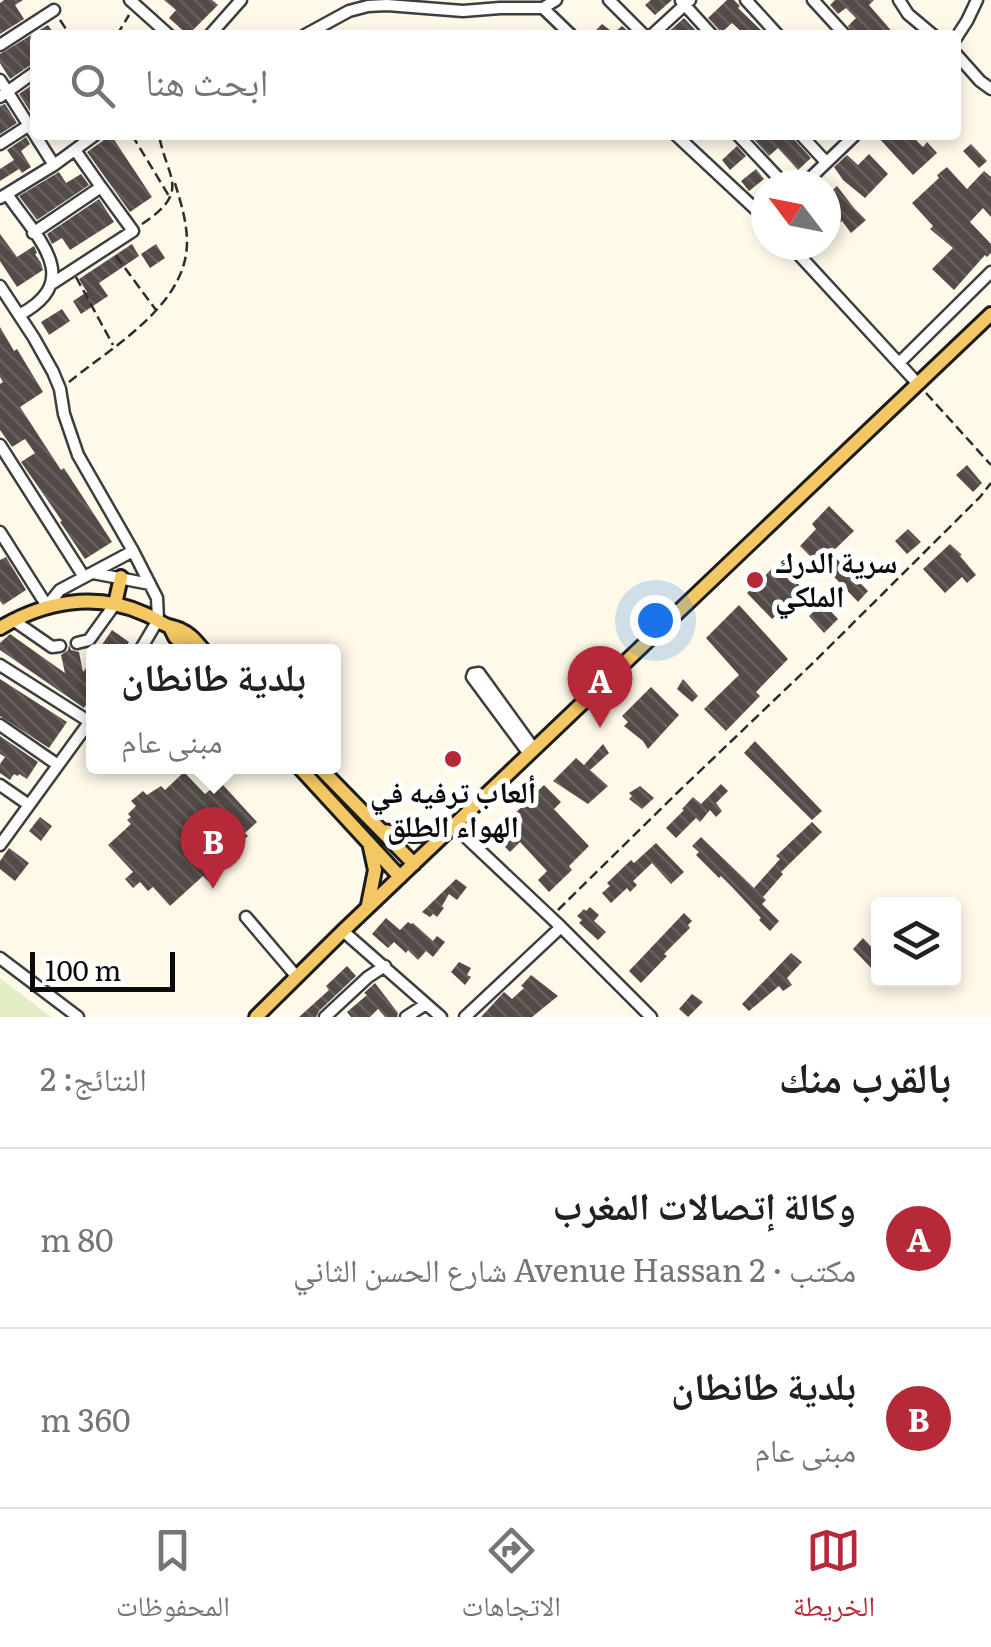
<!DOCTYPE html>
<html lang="ar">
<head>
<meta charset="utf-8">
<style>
  :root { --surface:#fff; --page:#f2f2f2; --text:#202124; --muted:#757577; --line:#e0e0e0; --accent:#b52938 }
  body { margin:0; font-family:Literata,"Noto Naskh Arabic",serif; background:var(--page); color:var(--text); direction:rtl }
  .controls { position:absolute; right:30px; bottom:30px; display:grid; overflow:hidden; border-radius:10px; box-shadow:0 5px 15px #0003 }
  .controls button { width:90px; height:90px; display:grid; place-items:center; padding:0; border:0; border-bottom:2px solid var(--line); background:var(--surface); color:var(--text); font:50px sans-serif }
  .compass { position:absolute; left:751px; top:170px; width:90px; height:90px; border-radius:50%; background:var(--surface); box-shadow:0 5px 15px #0003; rotate:302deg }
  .scale { position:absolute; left:30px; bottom:25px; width:145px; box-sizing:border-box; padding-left:10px; border:5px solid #0b0b0b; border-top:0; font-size:28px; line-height:35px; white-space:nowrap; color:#0b0b0b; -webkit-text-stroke:8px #fff; paint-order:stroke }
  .you { position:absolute; left:655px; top:620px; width:35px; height:35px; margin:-25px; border:8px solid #fff; border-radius:50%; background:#1a73e8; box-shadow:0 0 0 15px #1a73e833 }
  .badge { display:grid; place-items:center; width:65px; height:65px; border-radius:50%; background:var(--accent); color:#fff; font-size:32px; font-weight:700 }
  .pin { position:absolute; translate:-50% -82px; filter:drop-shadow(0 2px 5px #0008) }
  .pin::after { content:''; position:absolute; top:52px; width:35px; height:30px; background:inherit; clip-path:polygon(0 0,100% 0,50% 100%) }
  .popup { position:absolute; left:86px; top:644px; width:255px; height:130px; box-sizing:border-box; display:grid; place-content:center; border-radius:10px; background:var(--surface); filter:drop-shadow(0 2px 8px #0005); font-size:32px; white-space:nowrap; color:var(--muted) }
  .popup b { font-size:38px; color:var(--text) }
  .popup::after { content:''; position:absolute; left:50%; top:100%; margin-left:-20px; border:20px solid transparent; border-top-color:var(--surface) }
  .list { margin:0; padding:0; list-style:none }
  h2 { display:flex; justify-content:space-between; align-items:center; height:130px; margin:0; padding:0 40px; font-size:42px }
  h2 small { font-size:32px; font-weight:400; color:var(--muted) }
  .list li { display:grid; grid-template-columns:65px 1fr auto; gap:30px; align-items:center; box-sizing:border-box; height:180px; padding:0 40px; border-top:2px solid var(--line) }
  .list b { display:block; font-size:38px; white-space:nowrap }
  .list p { margin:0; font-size:32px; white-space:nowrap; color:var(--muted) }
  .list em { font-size:32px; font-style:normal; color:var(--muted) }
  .icon { flex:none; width:55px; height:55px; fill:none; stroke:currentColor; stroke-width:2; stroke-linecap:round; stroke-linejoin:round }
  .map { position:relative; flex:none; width:991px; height:1017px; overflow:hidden; direction:ltr }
  .search { position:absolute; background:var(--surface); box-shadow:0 5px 15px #0003; left:30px; right:30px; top:30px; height:110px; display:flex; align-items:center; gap:25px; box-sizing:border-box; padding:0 35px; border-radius:10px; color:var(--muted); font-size:38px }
  .sheet { height:490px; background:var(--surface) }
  nav { display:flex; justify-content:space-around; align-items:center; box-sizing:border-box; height:140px; border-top:2px solid var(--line); background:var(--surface); font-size:28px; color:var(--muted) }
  nav a { display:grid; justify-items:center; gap:5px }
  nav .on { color:var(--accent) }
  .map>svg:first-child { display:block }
</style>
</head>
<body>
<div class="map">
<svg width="991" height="1017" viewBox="0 0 991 1017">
  <defs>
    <pattern id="building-back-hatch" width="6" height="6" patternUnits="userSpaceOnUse" patternTransform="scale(2.5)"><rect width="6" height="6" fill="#534b48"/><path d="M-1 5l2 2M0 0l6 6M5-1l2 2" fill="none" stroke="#67605e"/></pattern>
  </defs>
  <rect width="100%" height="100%" fill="#fef9e9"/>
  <path fill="#e3eec7" d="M0,978L51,1017H0Z"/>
  <path fill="url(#building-back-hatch)" d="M4,0H23L15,5L24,19L0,34V3Z
    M164,0H212L218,5L188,35L169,18L176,10Z
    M651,0H672L655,15L645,5Z
    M727,0H734L740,6L738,8L766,35H745L732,23L722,32L719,30L708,18Z
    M835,0H874L869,5L895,35H854L848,26L856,18L846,8L838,14L830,5Z
    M684,18L700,35H665Z
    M602,24L614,33L622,26L632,35H591Z
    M48,25L55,35H35V59L31,62L32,64L10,79L0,63V54Z
    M35,83V113L32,114L19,94Z
    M5,104L17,123L0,134V106Z
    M111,135L152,197L130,212L87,152Z
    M750,135H790L811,158L798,170L778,148L769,156Z
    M876,135H911L923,147L927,142L937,153L913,175Z
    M26,137L30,144L21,151L31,167L22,173L19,169L0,181V169L14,160L7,150Z
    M971,144L987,161L979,168L963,151Z
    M737,146L746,156L730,170L722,160Z
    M869,154L888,174L865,198L843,180L834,167L847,155L858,165Z
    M947,167L967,189L984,171L991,177V217L983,208L970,222L991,244V253L987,257L985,255L954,290L932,269L953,248L930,229L933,226L912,203L939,178L937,175Z
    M756,169L764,179L749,191L741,181Z
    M59,172L66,183L81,174L89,185L37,220L19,196Z
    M837,186L854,208L866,220L851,233L842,221L826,233V196Z
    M99,199L114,222L70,250L62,238L52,244L47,234Z
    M0,234L17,257L34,246L37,253L35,254L41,263L43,270L17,287L0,261Z
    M132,244L139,256L99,283L108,296L81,314L73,301L87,292L79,279Z
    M156,244L165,258L150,268L141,254Z
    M62,309L70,321L49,335L41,322Z
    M0,327L14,351L17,349L43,392L20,407L61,470L64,468L112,542L85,559L60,522L62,521L21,462L35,453L25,439L12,447L0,430V384L3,382L0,377Z
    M967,465L982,483L973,492L956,475Z
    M829,506L854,531L831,553L868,591L858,602L820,562L818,564L800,546L816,529L812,524Z
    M908,529L921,542L907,554L895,541Z
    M950,544L962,555L960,556L976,575L967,583L962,577L945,593L923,569Z
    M6,557L26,590L3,605L0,601V560Z
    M778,563L804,590L772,619L747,593Z
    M823,603L838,619L824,633L809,616Z
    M739,605L788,659L756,692L760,696L726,731L704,709L739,675L706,638Z
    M112,630L129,642L123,652H97Z
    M10,634L65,673L61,655L68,650L69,645L71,650L79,652L83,672L93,658V694L84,708L0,650V643Z
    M0,679L67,722L49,748L0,716Z
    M683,679L698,696L692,702L677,689Z
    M651,687L679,715L648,749L643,741L624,726L628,722L622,716Z
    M0,736L38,762L27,779L19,774L18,776L14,774L10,780L0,773V764L5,757L0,754Z
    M755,741L822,811L812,820L744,753Z
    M603,744L609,753L590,770L608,786L588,804L553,781L576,758L584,765Z
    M184,772L205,794L211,789L215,792L223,785L257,822L245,833L248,836L216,865L221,871L209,882L203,876L170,906L153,887L148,891L140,882L133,888L125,879L133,872L108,845L131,824L127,820L131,817L128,814L136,806L131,801L143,791L147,795L161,786L165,790Z
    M721,784L728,791L716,803L722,811L716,817L710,810L700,822L696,818L676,838L666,828L684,810L682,809L693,797L701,804Z
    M544,785L561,802L554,809L589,846L569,866L572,870L549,892L538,880L547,871L520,842L510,852L493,835Z
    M640,786L654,798L642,809L629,799L632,796L629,793Z
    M40,817L52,826L41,841L29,831Z
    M812,822L822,832L781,872L783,874L763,897L766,900L762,904L779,921L770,931L759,920L761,918L731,886L721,876L719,878L696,855L699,852L692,846L701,837L754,888L780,859L776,856Z
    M656,843L684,872L671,884L652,863L633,881L637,885L630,892L627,888L611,903L602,893L610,886L607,883L631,860L634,863Z
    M9,848L29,863L15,881L0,869V861Z
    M456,879L467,887L457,900L449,894L442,906L444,908L437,917L433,914L430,917L422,912Z
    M590,907L599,915L594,921L606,932L598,940L579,923L582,920L577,916L584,909L586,911Z
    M684,913L692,921L688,925L690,928L664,954L667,956L641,983L629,971Z
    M386,918L400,930L408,922L411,924L413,923L433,941L437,936L445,942L433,957L426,951L418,960L408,950L406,953L394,942L388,948L372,934Z
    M863,938L878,954V967L874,971L853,949Z
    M791,953L802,962L787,978L792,985L783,991L779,986L749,1011L742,1004Z
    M459,962L471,968L467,975L471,977L465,985L451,972Z
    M347,966L356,976L319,1011L316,1017H299L329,990L326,986Z
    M531,975L558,996L532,1017H481L504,992L512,999L524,988L521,986Z
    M375,983L398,1013L397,1017H385L378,1009L370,1017H351L347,1012L367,995L364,993Z
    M692,994L703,1002L688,1017L679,1009Z"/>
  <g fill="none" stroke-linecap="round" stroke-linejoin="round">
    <g stroke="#3e3e3e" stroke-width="15">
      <path id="minor" d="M130,0L169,35
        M609,0L644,35
        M746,0L778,35
        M813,0L845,35
        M899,0L908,14L933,35
        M681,1L712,35
        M543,8L571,35
        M210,35L241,0
        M305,35L349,11L368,6L387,5L463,11L500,8H543L556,0
        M652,35L690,0
        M956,38L967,21L977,0
        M0,45L54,10
        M956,54L980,81L991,89
        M0,80L35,135
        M0,97L35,72
        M676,135L766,219
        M738,135L785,185
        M801,135L826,162
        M0,144L34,122
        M54,165L95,135
        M803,185L855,135
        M7,194C36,237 86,280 19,315
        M0,198L54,165L35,135
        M33,233L101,187L75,150
        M790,245L918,384
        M53,283L133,231L101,187
        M0,286L34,338L53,372L60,389L64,414L78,455L133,551L157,598L158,620L139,652
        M899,363L991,272
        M0,445L84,577
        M0,532L47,606L60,590L133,551
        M93,573L150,584
        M13,620L52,647L60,646
        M77,643L89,640L115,604
        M0,665L90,722
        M0,725L58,765
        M529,754L472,677L473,674L479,673L534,749
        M0,785L29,805
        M454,826L561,927L651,1017
        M0,845L93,717
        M246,917L297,977
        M343,931L441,1017
        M0,958L78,1017
        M325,1017L368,977L385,966
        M406,1017L426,1004
        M465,1017L561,927"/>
    </g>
    <g stroke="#1c1c1c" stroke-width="18">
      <path id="major" d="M115,604L121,577
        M170,627L175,637L189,652
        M0,628C45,601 96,592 145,614C153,617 159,622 166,625C171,627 177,628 181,630C191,634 198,644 205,652
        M298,766L400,877
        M318,766L414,864
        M382,831L414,835L445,833
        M368,905L375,870L370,847
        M256,1017L343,931L991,314"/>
    </g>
    <path stroke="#2d2d2d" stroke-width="2.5" stroke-dasharray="10 5" stroke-linecap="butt" d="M60,20L70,35
      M117,35L129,15
      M132,135L169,196
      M142,224C192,191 167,179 159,135
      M116,256L156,310
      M76,277L113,345
      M69,382C113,346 187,305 187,242C187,221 180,200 174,180
      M926,393L991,465
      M558,910L676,794L813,663L980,497L991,483"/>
    <use href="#minor" stroke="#fff" stroke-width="10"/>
    <use href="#major" stroke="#f3c864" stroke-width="12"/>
  </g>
  <g fill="#b52938" stroke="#fff" stroke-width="4">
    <circle cx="755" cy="580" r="10"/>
    <circle cx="453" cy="759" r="10"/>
  </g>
  <g text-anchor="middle" stroke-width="10" stroke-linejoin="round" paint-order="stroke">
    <g font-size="30" font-weight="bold" fill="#0b0b0b" stroke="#fff" text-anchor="start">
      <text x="775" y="573">سرية الدرك<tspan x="775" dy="34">الملكي</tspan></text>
      <text x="453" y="803" text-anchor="middle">ألعاب ترفيه في<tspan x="453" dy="34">الهواء الطلق</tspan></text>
    </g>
  </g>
</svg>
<div class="controls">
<button><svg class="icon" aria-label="layers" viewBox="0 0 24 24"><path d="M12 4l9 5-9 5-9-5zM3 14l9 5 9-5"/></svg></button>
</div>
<svg class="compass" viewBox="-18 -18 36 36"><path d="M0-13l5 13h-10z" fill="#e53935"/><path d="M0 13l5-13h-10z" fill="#757577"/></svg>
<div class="scale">100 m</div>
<div class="you"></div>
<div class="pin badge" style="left:600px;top:728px">A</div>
<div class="pin badge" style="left:213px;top:889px">B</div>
<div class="popup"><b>بلدية طانطان</b>مبنى عام</div>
<div class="search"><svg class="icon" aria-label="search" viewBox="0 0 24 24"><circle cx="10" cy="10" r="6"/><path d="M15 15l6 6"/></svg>ابحث هنا</div>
</div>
<section class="sheet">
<h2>بالقرب منك<small>النتائج: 2</small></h2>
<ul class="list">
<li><span class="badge">A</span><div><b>وكالة إتصالات المغرب</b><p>مكتب · Avenue Hassan 2 شارع الحسن الثاني</p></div><em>80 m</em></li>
<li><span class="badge">B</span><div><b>بلدية طانطان</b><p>مبنى عام</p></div><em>360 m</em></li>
</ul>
</section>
<nav>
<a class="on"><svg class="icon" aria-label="map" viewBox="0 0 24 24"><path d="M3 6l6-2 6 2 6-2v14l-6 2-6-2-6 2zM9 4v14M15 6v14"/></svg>الخريطة</a>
<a><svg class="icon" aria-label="directions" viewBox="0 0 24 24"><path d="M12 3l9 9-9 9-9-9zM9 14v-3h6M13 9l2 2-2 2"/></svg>الاتجاهات</a>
<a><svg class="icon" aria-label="saved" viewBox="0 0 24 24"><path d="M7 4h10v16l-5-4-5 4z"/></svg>المحفوظات</a>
</nav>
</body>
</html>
